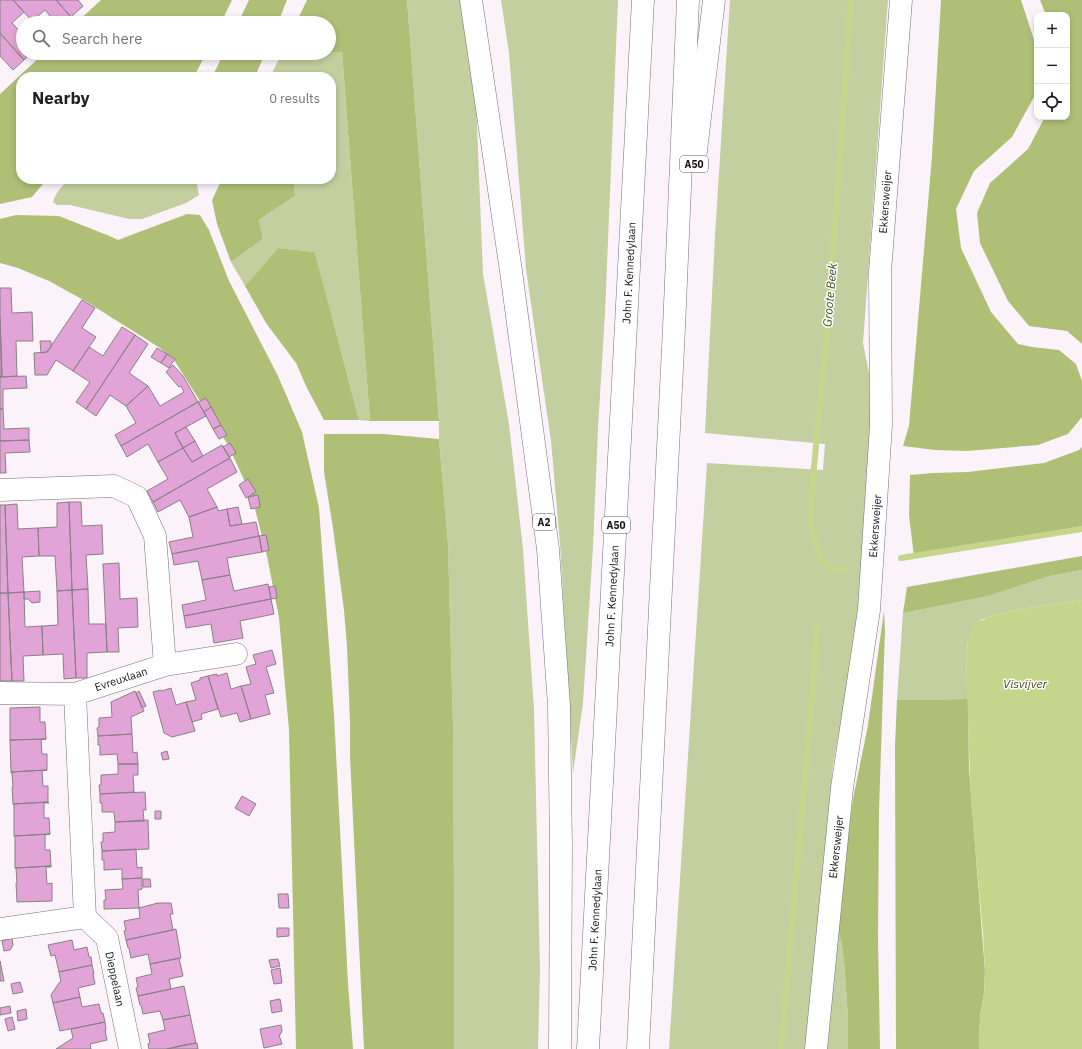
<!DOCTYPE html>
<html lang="en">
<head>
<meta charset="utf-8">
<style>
  :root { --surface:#fff; --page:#f6f6f6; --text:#202124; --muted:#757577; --line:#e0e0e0 }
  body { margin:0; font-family:"IBM Plex Sans",sans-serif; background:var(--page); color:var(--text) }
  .controls { position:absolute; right:12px; top:12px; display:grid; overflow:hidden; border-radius:8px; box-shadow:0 2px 6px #0003 }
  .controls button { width:36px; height:36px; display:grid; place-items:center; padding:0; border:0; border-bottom:1px solid var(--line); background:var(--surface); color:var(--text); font:20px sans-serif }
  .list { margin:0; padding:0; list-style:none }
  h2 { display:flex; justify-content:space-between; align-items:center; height:52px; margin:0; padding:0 16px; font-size:17px }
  h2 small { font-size:13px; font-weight:400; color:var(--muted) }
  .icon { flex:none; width:22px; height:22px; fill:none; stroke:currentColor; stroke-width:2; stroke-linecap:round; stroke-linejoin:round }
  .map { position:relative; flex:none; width:1082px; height:1049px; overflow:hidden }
  .search { position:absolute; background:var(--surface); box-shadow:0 2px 6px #0003; left:16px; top:16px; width:320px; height:44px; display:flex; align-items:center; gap:10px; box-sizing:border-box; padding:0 14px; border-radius:22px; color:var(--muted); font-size:15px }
  .panel { position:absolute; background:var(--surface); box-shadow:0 2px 6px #0003; left:16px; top:72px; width:320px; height:112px; border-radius:16px }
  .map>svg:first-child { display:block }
</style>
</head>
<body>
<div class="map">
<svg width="1082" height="1049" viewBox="0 0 1082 1049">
  <rect width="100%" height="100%" fill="#fcf2fa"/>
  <path fill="#c3cf9e" d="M407,0H460L476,101L483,274L509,424L523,549L534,710L540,969L538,1049H454V889L453,727L448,544L439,439V421Z
    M501,0H618L605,313L598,428L593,547L583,703L573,773L560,543L551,441L526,269L509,53Z
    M730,0H888L863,343L873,393L865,551L855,645L833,766L807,1049H669L707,463L823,470L825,444L705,433L715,236Z
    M329,52H342L370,421L359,420L315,252L278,248L245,286L231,262L263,239L259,220L295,196L294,179H331V77H270L282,53H329Z
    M70,179H196L199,195L186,203L142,219H129L70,205H57L53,202C56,192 62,186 70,179Z
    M1082,570V600L1015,610L988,617L981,620L968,641L966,662L968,699L897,700L903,613L934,607L988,596L1050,576Z
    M836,927L841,940L844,962L848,1017V1049H827Z"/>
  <path fill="#afbf76" d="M101,0H232L221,23H76Z
    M249,0H287L278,23H238Z
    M307,0H407L439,421H370L342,52H329V23H296Z
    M941,0H1021L1037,49V76L1035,95L1012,137L974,171L956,209L961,248L991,312L1018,344L1032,347L1059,350L1076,364L1082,381V417L1068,434L1038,445L967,451L935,450L903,446L909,426L932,156Z
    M1040,0H1082V344L1067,331L1029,326L1008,301L980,243L977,213L990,183L1028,149L1045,117H1067V15H1046Z
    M44,53H206L194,77H21V179H47L32,197L0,204V94Z
    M224,53H265L255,77H212Z
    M222,179H294L295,196L259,220L263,239L231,262L217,224L212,200Z
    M187,214L200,215L209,230L229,281L278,376L302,432L319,508L334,715L348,983L353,1049H296L289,730L279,618L267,556L252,497L228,445L174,360L160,348L87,302L49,281L18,268L0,263V219L16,215L59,216L107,235L118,240Z
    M278,248L315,252L359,420H324L307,388L296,363L266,323L245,286Z
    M324,434H384L439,439L448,544L453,727L454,889V1049H364L350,756V722L347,646L344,610L333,528L324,472Z
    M1082,447V526L931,555L914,556L909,516L910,475L933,473L968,472L1044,463L1079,450Z
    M1082,556V570L1050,576L988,596L934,607L903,613L907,587Z
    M884,611L885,630L879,811L878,939L880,1049H848V1017L844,962L841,940L836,927L837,914L853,799L868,725Z
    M968,699L969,768L985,971L984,993L980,1017L979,1049H896L895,746L897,700Z"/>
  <path fill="#c5d58b" d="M1082,600V1049H979L980,1017L984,993L985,971L983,933L971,802L966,662L968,641L974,625L988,617L1015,610Z"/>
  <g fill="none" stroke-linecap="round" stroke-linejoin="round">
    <path stroke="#c5d58b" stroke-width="6" d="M901,558L1082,529
      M846,569L837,570L828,567L820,557L811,527L812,488L830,299L851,0
      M781,1049L813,688L817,625"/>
  </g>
  <path fill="#e2a4d6" stroke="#898087" d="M0,0H13L24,12L12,23L23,35V53H31L24,60L0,33Z
    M13,0H56L71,17L64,23H56L45,10L32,21Z
    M56,0H78L83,6L71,17Z
    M0,33L24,60L13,70L0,56Z
    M0,288H11L12,313L32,312L33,341H16L17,376L2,377L0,318Z
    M82,300L95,308L82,328L96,337L73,371L56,360L47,375H35L34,353L47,352Z
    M0,318L2,377H0Z
    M122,327L135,335L86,409L76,402L90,382L73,371L89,347L103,356Z
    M135,335L148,344L129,373L148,386L126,406L110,395L96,416L86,409Z
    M40,341H51V347L47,352L41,353Z
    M157,348L167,354L161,363L151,357Z
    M167,354L175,359L169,368L161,363Z
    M173,365L183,376L198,402L121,446L115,435L136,423L126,406L148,386L160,406L184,392L181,386L179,387L166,372Z
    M26,376L27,388L3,389V409H0V377Z
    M206,398L211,407L204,412L198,402Z
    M198,402L206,416L175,433L183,448L158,462L148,444L127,457L121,446Z
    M211,407L221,425L213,429L204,412Z
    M0,409H3L4,429L29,428V440L0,441Z
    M221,425L227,435L219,439L213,429Z
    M186,427L195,441L183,448L175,433Z
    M29,440L30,452L5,453L6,473H0V441Z
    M195,441L203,456L192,462L183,448Z
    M230,443L236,453L229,457L223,447Z
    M222,445L230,458L153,502L147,491L168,479L158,462L183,448L192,462Z
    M230,458L237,472L207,489L217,507L189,517L180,500L158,512L153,502Z
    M248,479L256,492L246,498L239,485Z
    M258,495L260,507L251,509L248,497Z
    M69,502L72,590L57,591L55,556H39L38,528L57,527V503Z
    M69,502H81L82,526L102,525L103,554L86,555L88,589L72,590Z
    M17,504L18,529L38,528L39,556L22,557L24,592L8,593L5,505Z
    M0,505H5L8,593H0Z
    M217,507L218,511L227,509L230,526L256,522L259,536L172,554L169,542L193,537L189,517Z
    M238,507L242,524L230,526L227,509Z
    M266,535L269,550L262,552L259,536Z
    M259,536L262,552L227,558L230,575L202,580L198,561L174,565L172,554Z
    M119,563L120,599L137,598L138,627L118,628L119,652H107L103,564Z
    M230,575L234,591L268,584L271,599L184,616L182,605L206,600L202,580Z
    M275,586L277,598L271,599L269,587Z
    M88,589L89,624H106L107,652L87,653V678H76L72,590Z
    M72,590L76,678L64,679L63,654L43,655L42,626L58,625L57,591Z
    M40,591V602L32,603L28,599H24V592Z
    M24,592L25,627L42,626L43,655L23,656L24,681H12L8,593Z
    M0,593H8L12,681H0Z
    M271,599L274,614L240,621L243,638L214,643L211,624L186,628L184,616Z
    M272,650L276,664L266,667L274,693L265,695L270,714L251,719L241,686L251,684L246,667L256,664L253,655Z
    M227,673L231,689L241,686L251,719L240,722L237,713L221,717L208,676L217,674V676Z
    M208,676L218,709L201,714L202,719L192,722L186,702L196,700L191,683L200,680V678Z
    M171,688L176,705L186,702L195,731L172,737L164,733L153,692L161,690L162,691Z
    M135,691L144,711L131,717L132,734L98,736L97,728L99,727V718L112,717L111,702Z
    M139,691L146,706L142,708L136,693Z
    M40,707V722H45L46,739L10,740V708Z
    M132,734L133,753L137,752L138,764H118L117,754L100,755V745H98V736Z
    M41,739L42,754H47V770L11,772L10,740L46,739Z
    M167,751L169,759L163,760L161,753Z
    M118,764H138V775H133L134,792L100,794L99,785H101V775L118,774Z
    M47,770L42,771L43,786H48V802L13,804L12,787H13L12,773H11V772Z
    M145,792L146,810H143L144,821L115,822L114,812H102V803H100V794Z
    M242,796L256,804L249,816L235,808Z
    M48,802L49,803H44V818H49L50,834L14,836V805L13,804Z
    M155,811H161V819H155Z
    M148,820L149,849L102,851L101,842H103V833L115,832V822Z
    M50,834L45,835V850H50L51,866L15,868V837L14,836Z
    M136,849L137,868L142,867V878L122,879V869L104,870V860H102V851Z
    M51,866V867H46L47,884L52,883V901L17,902L16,883H17L16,868H15Z
    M142,878V889L138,890L139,908L104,909V900H106L105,890L123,889L122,879Z
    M143,879H150L151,887H143Z
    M278,894H288L289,908H279Z
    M158,903H171L173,914H170L173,930L126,940L124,931H126L124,921L140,918L139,908Z
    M277,928H289V936L277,937Z
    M176,929L181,958L150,964L148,954L131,958L129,948H128L126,940Z
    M12,938L13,945L10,950L4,951L2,941Z
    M72,940L74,950L87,947L89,957H91L92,965L59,972L55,955L51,956L48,945Z
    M179,958L183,976L169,979L171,989L138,996L136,988L138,987L136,978L152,974L150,964Z
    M278,959L280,966L271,968L269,960Z
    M0,961L4,981H0Z
    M92,965L94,974H93L95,984L78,988L80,997L53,1003L51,995L59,983L61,982L59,972Z
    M280,968L282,983L274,984L271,970Z
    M20,982L23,992L13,994L11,984Z
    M184,986L190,1015L163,1020L160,1011L143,1014L141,1005H140L138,996Z
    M80,997L82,1007L99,1004L101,1013H103L105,1022L60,1031L53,1003Z
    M280,999L282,1011L272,1013L270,1001Z
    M10,1006L11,1013L0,1015V1008Z
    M26,1009L27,1019L18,1021L17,1011Z
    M190,1015L196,1043L167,1049H149L148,1044L150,1043L148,1034L165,1030L163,1020Z
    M12,1017L15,1029L8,1031L5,1019Z
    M105,1022L106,1030H105L107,1040L90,1044L91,1049H56L73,1038L71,1029Z
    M281,1025L282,1031L280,1035H279L282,1044L264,1048L260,1029Z
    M197,1043L198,1049H167L184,1045Z"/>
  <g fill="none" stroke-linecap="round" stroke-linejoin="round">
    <g stroke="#797077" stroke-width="23">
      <path id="minor" d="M0,490L114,486L137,497L155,536L165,665L75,694L0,693
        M165,665L236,654
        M85,917L107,938L130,1049
        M0,929L85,917L75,694
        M816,1049L842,788L869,610L881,425L880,272L901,0"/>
    </g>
    <g stroke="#797077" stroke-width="23">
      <path id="highway" d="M471,0L511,271L548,549L559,706L561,846L560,1049
        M695,159L714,0
        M588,1049L643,0
        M638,1049L674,328L688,0"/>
    </g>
    <use href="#minor" stroke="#fff" stroke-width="22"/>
    <use href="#highway" stroke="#fff" stroke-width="22"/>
  </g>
  <g text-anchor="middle" stroke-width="3" stroke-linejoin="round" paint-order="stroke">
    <g fill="#fff" stroke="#5a585a" stroke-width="1">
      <rect x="680" y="156" width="28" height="16" rx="3"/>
      <rect x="533" y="514" width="22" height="16" rx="3"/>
      <rect x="602" y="517" width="28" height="16" rx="3"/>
    </g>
    <g font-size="10" font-weight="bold" fill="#141113">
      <text x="694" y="168">A50</text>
      <text x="544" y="526">A2</text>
      <text x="616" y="529">A50</text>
    </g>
    <g font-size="11" fill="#141113" stroke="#fff">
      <text transform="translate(885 202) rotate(-86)" y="4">Ekkersweijer</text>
      <text transform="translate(629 273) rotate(-87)" y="4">John F. Kennedylaan</text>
      <text transform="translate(875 526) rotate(-86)" y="4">Ekkersweijer</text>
      <text transform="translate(612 596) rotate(-87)" y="4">John F. Kennedylaan</text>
      <text transform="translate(121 679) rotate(-18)" y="4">Evreuxlaan</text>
      <text transform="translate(836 847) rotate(-84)" y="4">Ekkersweijer</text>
      <text transform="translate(595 920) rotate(-87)" y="4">John F. Kennedylaan</text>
      <text transform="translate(115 979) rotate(78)" y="4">Dieppelaan</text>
    </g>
    <g font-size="12" font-style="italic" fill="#434c16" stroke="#fff">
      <text transform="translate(830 295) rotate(-85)" y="4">Groote Beek</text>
      <text x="1025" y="688">Visvijver</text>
    </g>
  </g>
</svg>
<div class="controls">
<button>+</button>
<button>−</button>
<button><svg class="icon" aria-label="locate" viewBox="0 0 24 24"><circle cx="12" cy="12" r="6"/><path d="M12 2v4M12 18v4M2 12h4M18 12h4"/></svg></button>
</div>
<div class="search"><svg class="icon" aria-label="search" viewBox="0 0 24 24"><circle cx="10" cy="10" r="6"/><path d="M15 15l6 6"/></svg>Search here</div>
<section class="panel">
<h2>Nearby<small>0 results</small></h2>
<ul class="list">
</ul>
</section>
</div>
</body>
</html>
